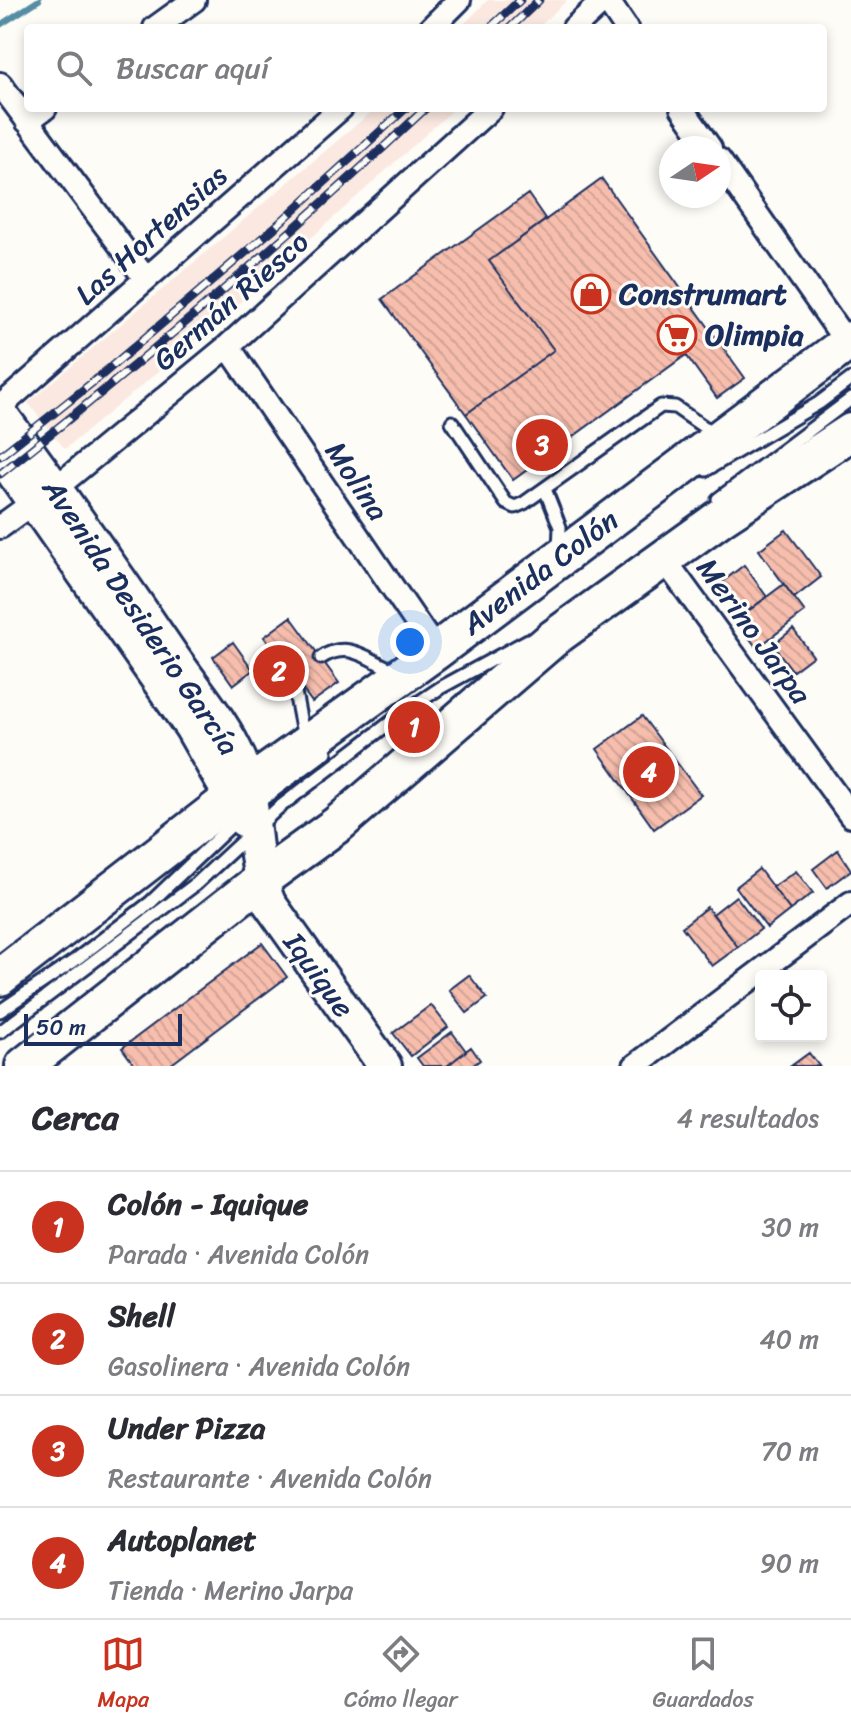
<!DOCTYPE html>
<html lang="es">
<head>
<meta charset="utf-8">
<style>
  :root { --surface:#fff; --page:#f2f2f3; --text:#2b2b33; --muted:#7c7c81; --line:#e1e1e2; --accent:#c8321e }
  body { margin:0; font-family:Sriracha,sans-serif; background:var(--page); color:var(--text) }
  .controls { position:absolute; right:24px; bottom:24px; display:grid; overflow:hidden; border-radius:8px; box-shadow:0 4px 12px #0003 }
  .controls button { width:72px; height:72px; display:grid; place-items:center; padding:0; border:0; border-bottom:2px solid var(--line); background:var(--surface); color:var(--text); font:40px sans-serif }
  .compass { position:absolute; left:659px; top:136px; width:72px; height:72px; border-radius:50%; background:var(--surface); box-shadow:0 4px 12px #0003; rotate:77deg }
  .scale { position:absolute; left:24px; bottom:20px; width:158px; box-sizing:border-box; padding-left:8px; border:4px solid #1b2f5e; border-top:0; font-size:22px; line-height:28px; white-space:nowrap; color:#1b2f5e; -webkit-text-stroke:6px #fdfcf7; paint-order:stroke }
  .you { position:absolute; left:410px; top:642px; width:28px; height:28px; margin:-20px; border:6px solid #fff; border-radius:50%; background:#1a73e8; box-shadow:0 0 0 12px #1a73e833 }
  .badge { display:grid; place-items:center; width:52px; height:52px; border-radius:50%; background:var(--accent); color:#fff; font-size:26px; font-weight:700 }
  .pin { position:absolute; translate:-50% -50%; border:4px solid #fff; box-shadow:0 2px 8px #0006 }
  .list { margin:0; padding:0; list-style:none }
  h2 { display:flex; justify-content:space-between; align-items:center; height:104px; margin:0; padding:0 32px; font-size:34px }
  h2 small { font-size:26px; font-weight:400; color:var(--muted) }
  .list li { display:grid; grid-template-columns:52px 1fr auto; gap:24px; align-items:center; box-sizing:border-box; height:112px; padding:0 32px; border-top:2px solid var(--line) }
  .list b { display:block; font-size:30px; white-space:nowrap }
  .list p { margin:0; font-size:26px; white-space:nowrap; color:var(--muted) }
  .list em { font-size:26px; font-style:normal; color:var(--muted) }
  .icon { flex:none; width:44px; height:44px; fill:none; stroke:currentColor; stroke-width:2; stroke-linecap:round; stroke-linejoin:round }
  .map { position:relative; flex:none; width:851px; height:1066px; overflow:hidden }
  .search { position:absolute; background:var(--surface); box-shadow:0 4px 12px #0003; left:24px; right:24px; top:24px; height:88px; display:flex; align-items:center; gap:20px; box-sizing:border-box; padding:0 28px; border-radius:8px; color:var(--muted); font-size:30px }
  .sheet { height:552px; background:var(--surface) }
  nav { display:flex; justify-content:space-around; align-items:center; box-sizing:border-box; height:112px; border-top:2px solid var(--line); background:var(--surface); font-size:22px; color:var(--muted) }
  nav a { display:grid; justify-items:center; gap:4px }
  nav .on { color:var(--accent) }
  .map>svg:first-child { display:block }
</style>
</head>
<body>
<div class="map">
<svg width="851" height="1066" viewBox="0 0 851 1066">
  <defs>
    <pattern id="building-back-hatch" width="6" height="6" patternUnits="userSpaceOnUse" patternTransform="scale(2)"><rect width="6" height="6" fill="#f7bead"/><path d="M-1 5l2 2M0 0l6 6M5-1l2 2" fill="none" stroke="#d3a497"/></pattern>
  </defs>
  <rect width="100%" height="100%" fill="#fdfcf7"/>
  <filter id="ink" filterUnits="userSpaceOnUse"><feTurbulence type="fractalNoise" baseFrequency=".0125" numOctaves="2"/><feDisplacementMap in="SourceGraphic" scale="16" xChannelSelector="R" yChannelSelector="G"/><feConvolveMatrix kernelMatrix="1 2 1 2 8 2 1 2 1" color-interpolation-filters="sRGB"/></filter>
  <g filter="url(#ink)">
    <path fill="#fbe9e1" d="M488,0H567L538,28H460Z
      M376,108H455L217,323L65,449L28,403Z"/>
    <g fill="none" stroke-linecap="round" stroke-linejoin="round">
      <path stroke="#558ea3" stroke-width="6" d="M0,25L39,0"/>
    </g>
    <path fill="url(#building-back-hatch)" stroke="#1b2f5e" stroke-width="2" d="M602,179L745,378L717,398L686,355L513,480L466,414L554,350L489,261Z
      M528,194L546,220L489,261L554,350L466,414L382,299Z
      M786,530L821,577L794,598L759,550Z
      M744,565L767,597L744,614L721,583Z
      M784,584L805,612L757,648L736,620Z
      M291,617L339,683L312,702L264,637Z
      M793,629L813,656L793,671L773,645Z
      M233,642L253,670L233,685L213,657Z
      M642,716L701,795L654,829L597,749Z
      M838,850L851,870L827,888L813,869Z
      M759,869L790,910L767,928L736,887Z
      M796,871L813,893L790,910L773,887Z
      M736,896L761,929L738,947L713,914Z
      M707,907L738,947L712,966L682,927Z
      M262,943L287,977L169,1066H135L122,1048Z
      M469,975L487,998L467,1013L449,990Z
      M431,1005L448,1027L411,1056L393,1033Z
      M452,1032L466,1051L447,1066H423L417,1058Z
      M471,1047L480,1060L472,1066H447Z
      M809,1053L819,1066H791Z"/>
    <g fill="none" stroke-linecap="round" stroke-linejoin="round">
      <g stroke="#1b2f5e" stroke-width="17">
        <path id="lane" d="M452,422L506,503L515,507L524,503L661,406L675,407L714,434
          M706,470L819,403L851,379
          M545,489L560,527L559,549
          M718,499L851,399
          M321,658C348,639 368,660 395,671
          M296,681L295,692L304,739
          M256,804L326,752
          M0,1011L74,961L151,902L240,817
          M0,1032L196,884L277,809L404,712L440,688L528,640"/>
      </g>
      <g stroke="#1b2f5e" stroke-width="28">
        <path id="street" d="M607,0L626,28
          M155,28L194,0
          M431,28L459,0
          M574,28L604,0
          M0,84L145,278
          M682,108L710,148
          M27,121L45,108
          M719,160L847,343
          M228,346L436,651
          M0,407L341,108
          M0,527L69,477L228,346L491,108
          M664,559L851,816
          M635,1066L851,903"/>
      </g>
      <g stroke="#1b2f5e" stroke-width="38">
        <path id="secondary" d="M0,413C58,491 115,572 170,653C193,687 224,722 240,760C258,806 250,857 269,903L385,1066
          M0,454L191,727L244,820"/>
      </g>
      <g stroke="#1b2f5e" stroke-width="42">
        <path id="primary" d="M0,977L230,799L436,651L851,340
          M24,1066L261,880L338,824L555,637L723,516L851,432"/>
      </g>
      <use href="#lane" stroke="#fdfcf7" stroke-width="11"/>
      <use href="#street" stroke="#fdfcf7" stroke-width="22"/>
      <use href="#secondary" stroke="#fdfcf7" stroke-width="32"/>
      <use href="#primary" stroke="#fdfcf7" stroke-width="36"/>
      <g stroke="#1b2f5e" stroke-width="9">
        <path id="rail" d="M490,28L520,0
          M510,28L539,0
          M0,456L98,378L274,228L406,108
          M0,474C147,358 289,236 426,108"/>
      </g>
      <use href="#rail" stroke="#fdfcf7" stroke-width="6" stroke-dasharray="18" stroke-linecap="butt"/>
    </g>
  </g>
  <defs>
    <g id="shop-ring" transform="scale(2)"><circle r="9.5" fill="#fdfcf7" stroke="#c8321e" stroke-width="1.5"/><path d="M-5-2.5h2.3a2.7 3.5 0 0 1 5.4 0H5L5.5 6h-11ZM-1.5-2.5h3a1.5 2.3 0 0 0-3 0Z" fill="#c8321e"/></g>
    <g id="supermarket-ring" transform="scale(2)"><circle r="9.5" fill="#fdfcf7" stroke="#c8321e" stroke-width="1.5"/><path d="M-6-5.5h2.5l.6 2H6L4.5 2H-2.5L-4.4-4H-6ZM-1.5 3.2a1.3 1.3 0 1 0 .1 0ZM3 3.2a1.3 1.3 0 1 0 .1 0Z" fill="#c8321e"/></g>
  </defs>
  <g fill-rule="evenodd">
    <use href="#shop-ring" x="591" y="294"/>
    <use href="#supermarket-ring" x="677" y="335"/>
  </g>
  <g text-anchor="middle" stroke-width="6" stroke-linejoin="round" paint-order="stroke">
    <g font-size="30" fill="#1b2f5e" stroke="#fdfcf7">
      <text transform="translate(151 235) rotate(-42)" y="10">Las Hortensias</text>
      <text transform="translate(231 301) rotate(-41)" y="10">Germán Riesco</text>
      <text transform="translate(357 481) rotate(56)" y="10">Molina</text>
      <text transform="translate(540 572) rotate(-37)" y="10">Avenida Colón</text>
      <text transform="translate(141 617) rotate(56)" y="10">Avenida Desiderio García</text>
      <text transform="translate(754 631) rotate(54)" y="10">Merino Jarpa</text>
      <text transform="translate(319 975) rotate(54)" y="10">Iquique</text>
    </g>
    <g font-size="30" font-weight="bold" fill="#1b2f5e" stroke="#fdfcf7" text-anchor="start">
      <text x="619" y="304">Construmart</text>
      <text x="705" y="345">Olimpia</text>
    </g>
  </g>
</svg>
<div class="controls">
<button><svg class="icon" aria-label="locate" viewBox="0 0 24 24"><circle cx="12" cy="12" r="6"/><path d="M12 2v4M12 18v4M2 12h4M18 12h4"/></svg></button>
</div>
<svg class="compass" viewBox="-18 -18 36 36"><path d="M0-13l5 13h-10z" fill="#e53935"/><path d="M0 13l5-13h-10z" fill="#7c7c81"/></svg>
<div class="scale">50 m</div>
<div class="you"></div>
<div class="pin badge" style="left:414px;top:727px">1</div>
<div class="pin badge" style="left:279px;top:671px">2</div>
<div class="pin badge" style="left:542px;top:445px">3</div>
<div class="pin badge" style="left:649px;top:772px">4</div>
<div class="search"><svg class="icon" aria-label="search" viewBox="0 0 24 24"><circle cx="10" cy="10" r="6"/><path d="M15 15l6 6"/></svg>Buscar aquí</div>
</div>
<section class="sheet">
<h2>Cerca<small>4 resultados</small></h2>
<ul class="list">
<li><span class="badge">1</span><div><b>Colón - Iquique</b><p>Parada · Avenida Colón</p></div><em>30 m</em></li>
<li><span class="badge">2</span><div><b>Shell</b><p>Gasolinera · Avenida Colón</p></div><em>40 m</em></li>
<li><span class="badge">3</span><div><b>Under Pizza</b><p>Restaurante · Avenida Colón</p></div><em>70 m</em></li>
<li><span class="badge">4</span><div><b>Autoplanet</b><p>Tienda · Merino Jarpa</p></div><em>90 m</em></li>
</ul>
</section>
<nav>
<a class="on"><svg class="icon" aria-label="map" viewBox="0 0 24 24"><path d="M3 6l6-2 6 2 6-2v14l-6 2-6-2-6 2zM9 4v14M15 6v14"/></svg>Mapa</a>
<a><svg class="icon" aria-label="directions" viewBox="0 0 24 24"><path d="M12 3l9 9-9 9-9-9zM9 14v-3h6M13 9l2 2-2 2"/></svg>Cómo llegar</a>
<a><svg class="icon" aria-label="saved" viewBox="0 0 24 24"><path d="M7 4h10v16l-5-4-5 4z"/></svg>Guardados</a>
</nav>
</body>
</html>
